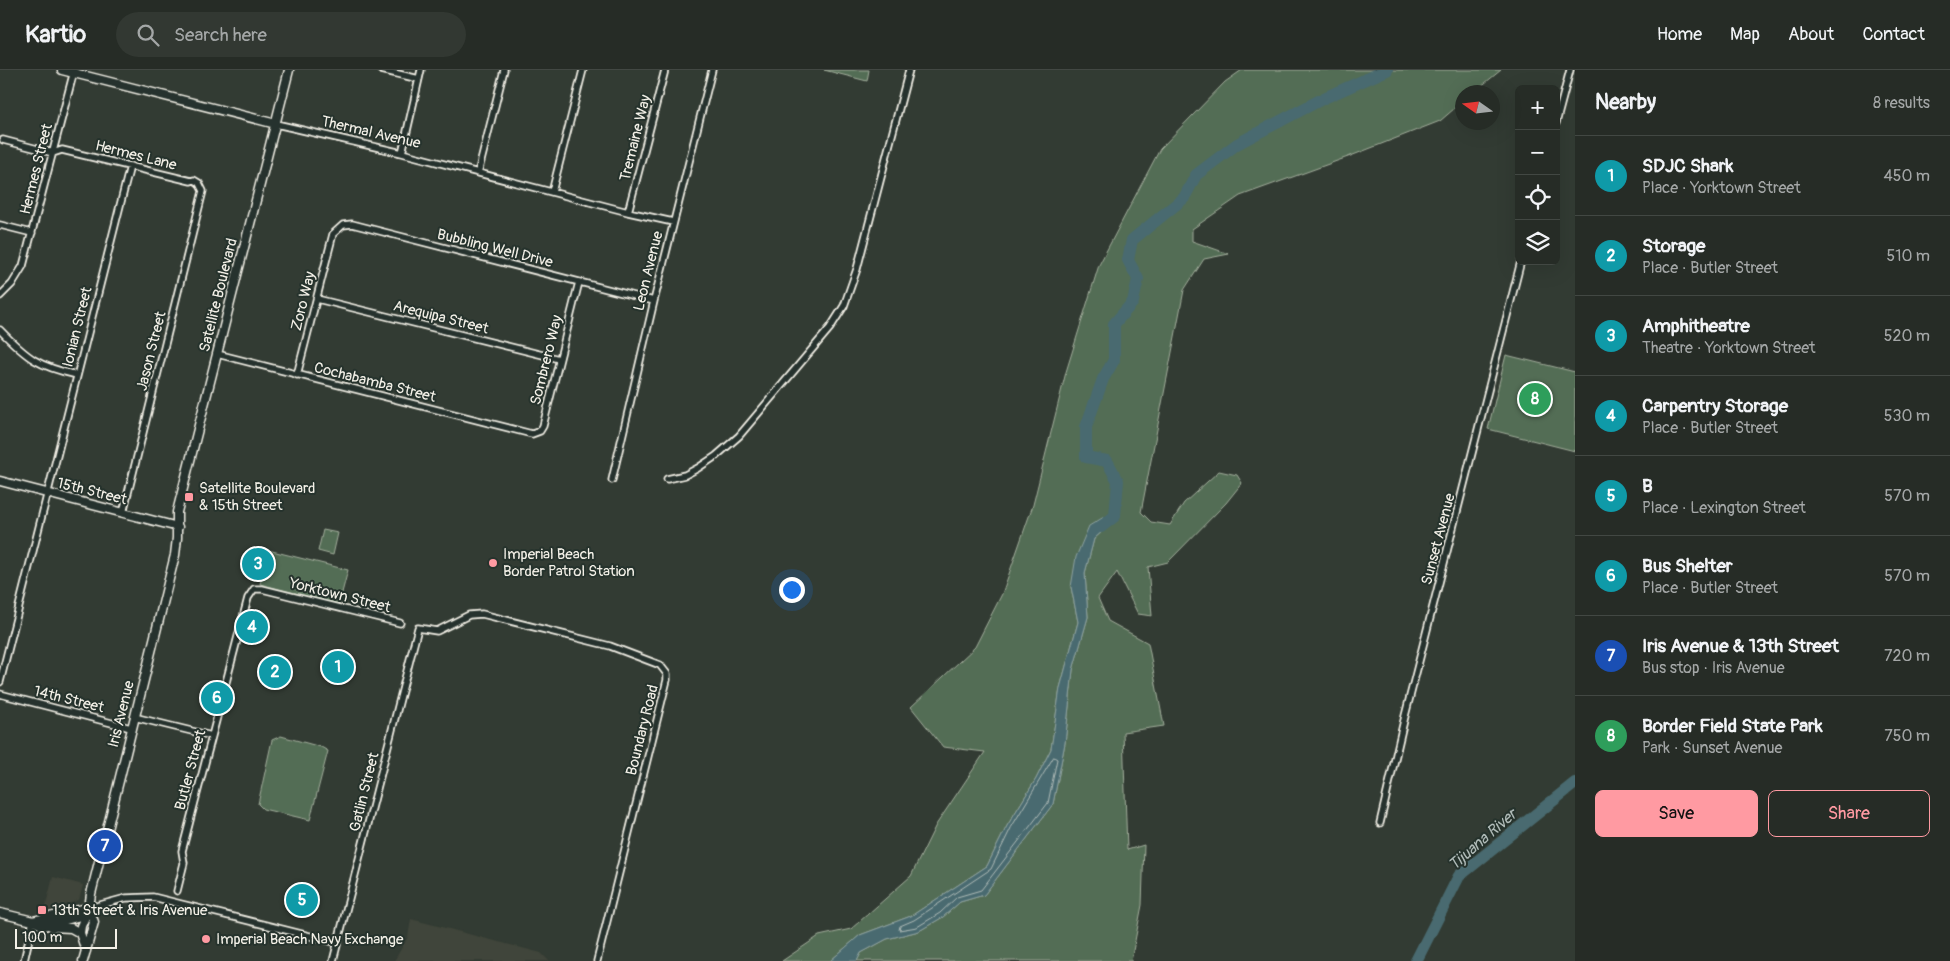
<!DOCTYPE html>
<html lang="en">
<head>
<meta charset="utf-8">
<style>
  :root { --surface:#262c26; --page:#323832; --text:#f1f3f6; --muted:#a4a7a7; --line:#424843; --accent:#ff9aa2 }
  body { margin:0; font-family:Pangolin,sans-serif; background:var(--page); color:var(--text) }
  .controls { position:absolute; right:15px; top:15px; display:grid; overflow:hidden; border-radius:8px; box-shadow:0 5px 20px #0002 }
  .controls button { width:45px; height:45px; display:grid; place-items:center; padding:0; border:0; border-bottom:1px solid var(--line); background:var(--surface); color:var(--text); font:25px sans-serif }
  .compass { position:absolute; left:1455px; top:15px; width:45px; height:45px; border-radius:50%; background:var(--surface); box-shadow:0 5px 20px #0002; rotate:284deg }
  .scale { position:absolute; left:15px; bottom:12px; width:102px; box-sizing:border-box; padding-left:5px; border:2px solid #f4f1e8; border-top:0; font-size:14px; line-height:18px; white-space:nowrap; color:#f4f1e8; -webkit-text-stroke:4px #26332d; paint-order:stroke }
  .you { position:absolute; left:791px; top:519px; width:18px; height:18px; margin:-12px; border:4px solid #fff; border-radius:50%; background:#1a73e8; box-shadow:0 0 0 8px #1a73e833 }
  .badge { display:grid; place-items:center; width:32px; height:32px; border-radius:50%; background:var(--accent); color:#fff; font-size:16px; font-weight:700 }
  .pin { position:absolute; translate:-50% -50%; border:2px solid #fff; box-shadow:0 1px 5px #0006 }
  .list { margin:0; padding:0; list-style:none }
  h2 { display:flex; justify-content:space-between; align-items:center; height:65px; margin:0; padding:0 20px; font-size:21px }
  h2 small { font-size:16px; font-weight:400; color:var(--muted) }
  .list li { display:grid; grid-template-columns:32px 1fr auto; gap:15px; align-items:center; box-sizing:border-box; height:80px; padding:0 20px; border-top:1px solid var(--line) }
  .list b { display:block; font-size:19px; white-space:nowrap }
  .list p { margin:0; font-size:16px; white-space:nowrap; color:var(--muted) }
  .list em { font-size:16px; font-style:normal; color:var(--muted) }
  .actions { display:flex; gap:10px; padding:15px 20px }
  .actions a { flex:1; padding:11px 0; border:1px solid var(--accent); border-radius:8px; text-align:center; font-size:18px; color:var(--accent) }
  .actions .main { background:var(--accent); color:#111 }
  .icon { flex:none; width:28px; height:28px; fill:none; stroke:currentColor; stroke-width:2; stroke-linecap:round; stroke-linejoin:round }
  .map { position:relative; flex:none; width:1575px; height:891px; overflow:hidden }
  header { display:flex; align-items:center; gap:30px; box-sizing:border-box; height:70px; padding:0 25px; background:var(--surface); border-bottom:1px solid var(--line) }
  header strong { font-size:24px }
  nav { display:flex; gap:28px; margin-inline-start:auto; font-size:18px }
  .search { width:350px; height:45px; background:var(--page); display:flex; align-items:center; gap:12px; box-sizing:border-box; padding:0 18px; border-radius:28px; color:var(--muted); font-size:19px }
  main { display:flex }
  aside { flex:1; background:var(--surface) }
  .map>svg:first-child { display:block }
</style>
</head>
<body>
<header>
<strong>Kartio</strong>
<div class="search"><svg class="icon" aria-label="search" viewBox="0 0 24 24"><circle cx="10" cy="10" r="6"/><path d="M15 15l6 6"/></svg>Search here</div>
<nav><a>Home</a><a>Map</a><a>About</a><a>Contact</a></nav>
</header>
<main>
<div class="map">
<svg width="1575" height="891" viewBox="0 0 1575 891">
  <rect width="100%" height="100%" fill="#323b33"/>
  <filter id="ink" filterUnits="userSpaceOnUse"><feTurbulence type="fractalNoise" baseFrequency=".02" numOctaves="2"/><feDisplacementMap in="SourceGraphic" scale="10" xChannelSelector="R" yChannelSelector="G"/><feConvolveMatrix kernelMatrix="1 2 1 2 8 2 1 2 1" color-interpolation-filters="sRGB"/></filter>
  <g filter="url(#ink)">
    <path fill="#40453a" d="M53,807L83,815L79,830L51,840L45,838Z
      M411,849L541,883L549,891H394L408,867Z"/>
    <path fill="#536d54" stroke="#a4af9e" d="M824,0H869L867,11Z
      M1242,0H1501L1474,22H1462V32L1440,51L1348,87L1240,126L1192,159V171L1229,184L1204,189L1184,220L1141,442L1151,452L1170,455L1184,433L1219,401L1237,405L1242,413L1226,433L1168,492L1148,497L1152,546L1138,544L1117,502L1098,528L1108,551L1148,573L1164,656L1123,662L1127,780L1144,775L1142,835L1131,891H857L861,883L887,869L919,861L943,847L960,832L984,825L1053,734L1065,673L1073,600L1088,547L1085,503L1094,469L1118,447H1104L1071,517L1078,552L1060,618L1051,679L1036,709L1007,756L987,796L911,846L860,865L830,891H782L819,866L851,859L911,806L936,755L985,682L943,677L911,637L975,577L1002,524L1033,435L1066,302L1099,195L1160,79L1225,12Z
      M1506,285L1575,302V381L1488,359Z
      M323,460L338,463L333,485L318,481Z
      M268,480L348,500L339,534L260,514Z
      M281,666L321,677L328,681L310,750L263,739L258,734L272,670Z"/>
    <path fill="#496b70" stroke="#8da1a0" d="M1104,447H1118L1094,469L1085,503L1088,547L1073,600L1065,673L1053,734L984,825L960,832L943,847L919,861L887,869L861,883L857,891H830L860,865L911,846L987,796L1007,756L1036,709L1051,679L1060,618L1078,552L1071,517L1076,487L1089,456Z"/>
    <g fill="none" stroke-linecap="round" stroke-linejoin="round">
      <path stroke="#b0bbb8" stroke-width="1" d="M1054,687L1057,689L1048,733L981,820L957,827L940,843L917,857L899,860L900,856L914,850L991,799L1011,758Z"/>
      <path stroke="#496b70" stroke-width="12" d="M1101,457L1115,446L1118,411L1107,391L1086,387V357L1103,309L1114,290V254L1133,232L1138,209L1128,190L1132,170L1184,128L1196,105L1237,74L1324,28L1387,0
        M1416,891L1459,806L1575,713"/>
      <g stroke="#f4f1e8" stroke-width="9">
        <path id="street" d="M381,0L419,9
          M1556,53L1570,0
          M276,54L402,83L628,142L673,152
          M3,70L53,83
          M53,83L62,80L191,111L194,110L199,113L203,121L123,443
          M402,83L421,0
          M478,103L504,0
          M552,122L583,0
          M628,142L665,0
          M0,155L32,163
          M0,226L12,214L23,196L74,1
          M317,229L559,289
          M0,260C27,288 39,297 77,305
          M217,284L532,364L540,361L543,356L579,212
          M297,305L333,164L343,155L352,154L654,231
          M667,409L685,405L698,398L716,386L739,366L830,258L844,236L857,199L909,0
          M612,410L654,231L712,0
          M0,612L130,96
          M0,624L131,658
          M134,647L212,666
          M1380,753L1405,646L1521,191
          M177,821L184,793L182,781L248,528L254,519H262L400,553
          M89,838L126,828L153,827L338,873
          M24,891L33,851
          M333,891L418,558L437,561L469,545L482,544L610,576L660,595L667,604V610L597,891"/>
      </g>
      <g stroke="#f4f1e8" stroke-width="11">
        <path id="secondary" d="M62,0L276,54
          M0,411L178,457
          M0,843L33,851L44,856L77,847L88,839
          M33,851L87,838
          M52,857L71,858L80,863
          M86,881L80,863L81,856L89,838L91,824L175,485L177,468V442L289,0
          M83,891L94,852L89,838"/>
      </g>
      <use href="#street" stroke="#26332d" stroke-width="5.5"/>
      <use href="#secondary" stroke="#26332d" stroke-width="8"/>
    </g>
  </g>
  <g fill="#ff9aa2" stroke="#26332d" stroke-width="2">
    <rect x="184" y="422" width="10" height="10" rx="2.5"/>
    <circle cx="493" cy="493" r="5"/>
    <rect x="37" y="835" width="10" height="10" rx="2.5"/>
    <circle cx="206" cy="869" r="5"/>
  </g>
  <g text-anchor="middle" stroke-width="4" stroke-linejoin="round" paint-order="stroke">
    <g font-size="15" fill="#f4f1e8" stroke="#26332d">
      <text transform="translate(371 62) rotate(13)" y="5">Thermal Avenue</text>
      <text transform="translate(635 68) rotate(-76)" y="5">Tremaine Way</text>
      <text transform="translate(136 85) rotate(14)" y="5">Hermes Lane</text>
      <text transform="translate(36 99) rotate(-76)" y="5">Hermes Street</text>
      <text transform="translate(495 178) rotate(14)" y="5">Bubbling Well Drive</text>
      <text transform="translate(648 201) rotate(-76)" y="5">Leon Avenue</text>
      <text transform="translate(218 225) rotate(-76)" y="5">Satellite Boulevard</text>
      <text transform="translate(303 231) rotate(-76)" y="5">Zoro Way</text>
      <text transform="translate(441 247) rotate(14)" y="5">Arequipa Street</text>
      <text transform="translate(77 257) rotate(-76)" y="5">Ionian Street</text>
      <text transform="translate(151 281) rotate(-76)" y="5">Jason Street</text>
      <text transform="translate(546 290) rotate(-76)" y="5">Sombrero Way</text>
      <text transform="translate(375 312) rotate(14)" y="5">Cochabamba Street</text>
      <text transform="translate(92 421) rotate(14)" y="5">15th Street</text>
      <text transform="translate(1438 469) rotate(-75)" y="5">Sunset Avenue</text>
      <text transform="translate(340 525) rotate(14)" y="5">Yorktown Street</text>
      <text transform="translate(69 629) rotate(14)" y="5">14th Street</text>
      <text transform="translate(121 644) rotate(-76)" y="5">Iris Avenue</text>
      <text transform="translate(642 660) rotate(-76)" y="5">Boundary Road</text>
      <text transform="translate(190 700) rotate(-75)" y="5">Butler Street</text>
      <text transform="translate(364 722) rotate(-76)" y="5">Gatlin Street</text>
    </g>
    <g font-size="15" fill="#f4f1e8" stroke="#26332d" text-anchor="start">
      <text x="199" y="423">Satellite Boulevard<tspan x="199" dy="17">&amp; 15th Street</tspan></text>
      <text x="503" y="489">Imperial Beach<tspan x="503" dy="17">Border Patrol Station</tspan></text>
      <text x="52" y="845">13th Street &amp; Iris Avenue</text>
      <text x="216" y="874">Imperial Beach Navy Exchange</text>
    </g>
    <g font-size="16" font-style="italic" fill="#b0bbb8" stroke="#26332d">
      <text transform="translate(1482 769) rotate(-41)" y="6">Tijuana River</text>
    </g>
  </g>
</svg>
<div class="controls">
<button>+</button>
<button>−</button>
<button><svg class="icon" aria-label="locate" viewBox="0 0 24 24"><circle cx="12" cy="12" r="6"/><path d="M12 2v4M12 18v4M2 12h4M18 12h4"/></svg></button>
<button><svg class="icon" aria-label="layers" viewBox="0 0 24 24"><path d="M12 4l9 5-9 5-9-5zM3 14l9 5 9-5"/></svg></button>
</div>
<svg class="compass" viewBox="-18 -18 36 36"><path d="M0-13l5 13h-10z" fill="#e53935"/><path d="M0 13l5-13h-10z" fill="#a4a7a7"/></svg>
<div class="scale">100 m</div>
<div class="you"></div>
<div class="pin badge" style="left:338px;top:597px;background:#0f9aa8">1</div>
<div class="pin badge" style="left:275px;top:602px;background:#0f9aa8">2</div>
<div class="pin badge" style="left:258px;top:494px;background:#0f9aa8">3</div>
<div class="pin badge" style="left:252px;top:557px;background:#0f9aa8">4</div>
<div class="pin badge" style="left:302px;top:830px;background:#0f9aa8">5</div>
<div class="pin badge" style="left:217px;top:628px;background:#0f9aa8">6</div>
<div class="pin badge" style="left:105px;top:776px;background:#1a4fb4">7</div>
<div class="pin badge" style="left:1535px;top:329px;background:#2e9e5b">8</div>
</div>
<aside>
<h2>Nearby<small>8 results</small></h2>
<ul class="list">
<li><span class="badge" style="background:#0f9aa8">1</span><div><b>SDJC Shark</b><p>Place · Yorktown Street</p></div><em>450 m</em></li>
<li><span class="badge" style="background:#0f9aa8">2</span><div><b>Storage</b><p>Place · Butler Street</p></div><em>510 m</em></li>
<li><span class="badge" style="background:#0f9aa8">3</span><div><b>Amphitheatre</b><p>Theatre · Yorktown Street</p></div><em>520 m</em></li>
<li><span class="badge" style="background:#0f9aa8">4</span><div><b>Carpentry Storage</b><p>Place · Butler Street</p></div><em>530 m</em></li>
<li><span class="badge" style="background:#0f9aa8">5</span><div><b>B</b><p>Place · Lexington Street</p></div><em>570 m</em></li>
<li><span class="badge" style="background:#0f9aa8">6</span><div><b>Bus Shelter</b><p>Place · Butler Street</p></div><em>570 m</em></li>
<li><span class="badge" style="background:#1a4fb4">7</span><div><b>Iris Avenue &amp; 13th Street</b><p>Bus stop · Iris Avenue</p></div><em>720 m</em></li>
<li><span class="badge" style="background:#2e9e5b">8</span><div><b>Border Field State Park</b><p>Park · Sunset Avenue</p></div><em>750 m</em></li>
</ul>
<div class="actions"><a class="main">Save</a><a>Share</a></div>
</aside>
</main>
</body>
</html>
